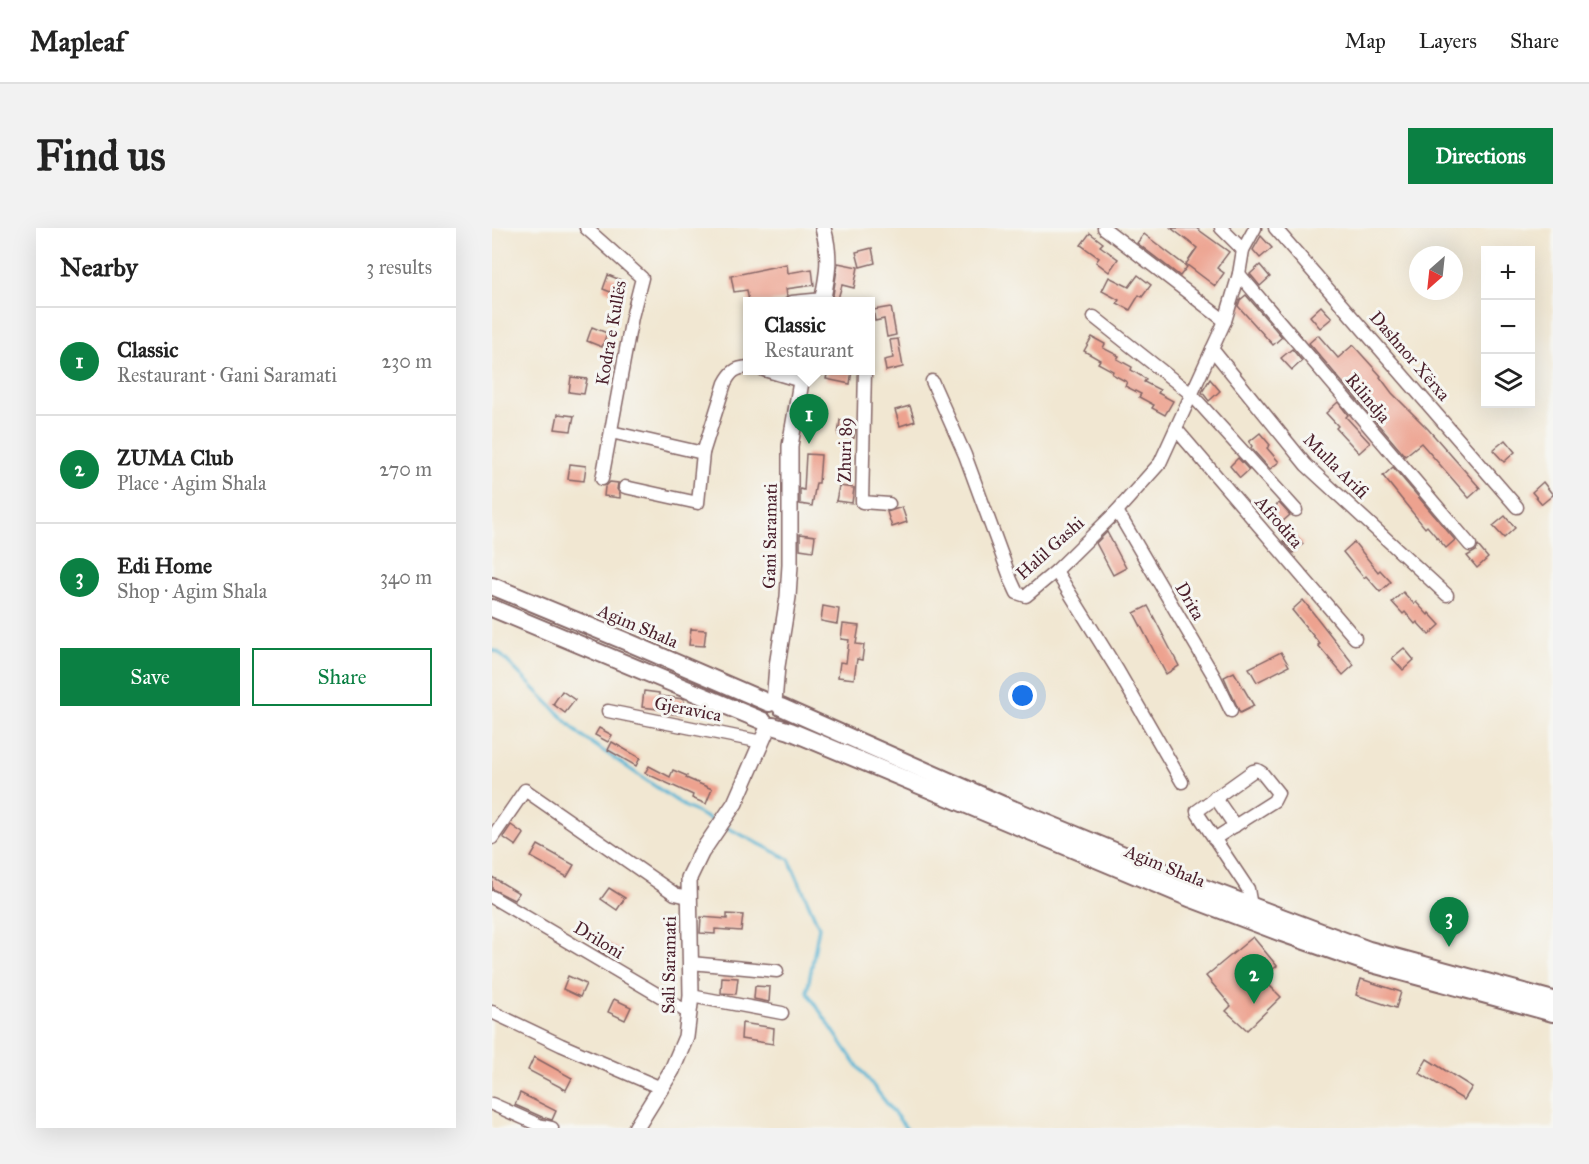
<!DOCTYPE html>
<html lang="en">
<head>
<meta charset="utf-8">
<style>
	:root { --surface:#fff; --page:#f2f2f2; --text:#222; --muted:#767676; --line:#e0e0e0; --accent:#0b8043 }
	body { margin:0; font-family:"IM FELL Great Primer",serif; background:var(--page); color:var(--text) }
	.controls { position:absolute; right:18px; top:18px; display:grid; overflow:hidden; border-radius:0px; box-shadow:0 6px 24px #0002 }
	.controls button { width:54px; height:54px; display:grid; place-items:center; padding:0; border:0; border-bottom:2px solid var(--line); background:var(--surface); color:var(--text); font:30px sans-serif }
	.compass { position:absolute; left:917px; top:18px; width:54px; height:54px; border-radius:50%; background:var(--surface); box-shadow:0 6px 24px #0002; rotate:207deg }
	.you { position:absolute; left:531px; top:468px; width:21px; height:21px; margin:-15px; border:4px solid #fff; border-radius:50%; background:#1a73e8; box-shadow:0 0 0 9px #1a73e833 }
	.badge { display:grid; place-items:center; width:39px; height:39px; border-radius:50%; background:var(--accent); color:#fff; font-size:20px; font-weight:700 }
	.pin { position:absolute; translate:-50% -50px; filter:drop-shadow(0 2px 3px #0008) }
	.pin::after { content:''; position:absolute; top:32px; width:21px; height:18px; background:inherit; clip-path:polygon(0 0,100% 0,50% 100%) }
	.popup { position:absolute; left:251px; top:69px; width:132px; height:78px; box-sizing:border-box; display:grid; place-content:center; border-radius:0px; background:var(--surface); filter:drop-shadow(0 2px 4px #0005); font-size:20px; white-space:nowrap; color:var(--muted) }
	.popup b { font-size:22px; color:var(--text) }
	.popup::after { content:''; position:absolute; left:50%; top:100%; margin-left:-12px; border:12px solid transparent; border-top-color:var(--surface) }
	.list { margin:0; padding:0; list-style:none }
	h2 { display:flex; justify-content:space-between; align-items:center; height:78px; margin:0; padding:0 24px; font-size:26px }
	h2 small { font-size:20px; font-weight:400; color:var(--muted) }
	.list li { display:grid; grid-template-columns:39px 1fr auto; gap:18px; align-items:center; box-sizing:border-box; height:108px; padding:0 24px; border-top:2px solid var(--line) }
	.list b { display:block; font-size:22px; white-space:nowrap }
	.list p { margin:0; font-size:20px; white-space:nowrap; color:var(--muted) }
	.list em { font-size:20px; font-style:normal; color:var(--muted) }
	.actions { display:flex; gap:12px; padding:18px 24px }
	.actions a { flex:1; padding:14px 0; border:2px solid var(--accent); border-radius:0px; text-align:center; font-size:21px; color:var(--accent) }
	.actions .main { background:var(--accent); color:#fff }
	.icon { flex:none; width:33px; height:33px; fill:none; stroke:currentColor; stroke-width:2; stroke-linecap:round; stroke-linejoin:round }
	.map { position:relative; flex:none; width:1061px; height:900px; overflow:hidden; border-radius:0px }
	header { display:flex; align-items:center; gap:36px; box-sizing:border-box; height:84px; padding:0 30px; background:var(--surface); border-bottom:2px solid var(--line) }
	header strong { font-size:28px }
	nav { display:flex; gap:33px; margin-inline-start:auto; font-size:21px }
	.intro { display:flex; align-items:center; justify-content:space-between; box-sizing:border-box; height:144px; padding:0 36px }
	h1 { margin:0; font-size:42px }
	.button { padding:15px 27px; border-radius:0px; background:var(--accent); color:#fff; font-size:21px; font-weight:700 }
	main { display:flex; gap:36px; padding:0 36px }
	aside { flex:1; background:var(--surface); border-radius:0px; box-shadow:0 6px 24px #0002 }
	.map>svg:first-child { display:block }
</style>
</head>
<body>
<header>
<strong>Mapleaf</strong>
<nav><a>Map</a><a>Layers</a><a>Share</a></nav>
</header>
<div class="intro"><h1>Find us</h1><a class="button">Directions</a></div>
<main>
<aside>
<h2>Nearby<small>3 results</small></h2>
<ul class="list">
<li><span class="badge">1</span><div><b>Classic</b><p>Restaurant · Gani Saramati</p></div><em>230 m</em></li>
<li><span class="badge">2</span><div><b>ZUMA Club</b><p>Place · Agim Shala</p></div><em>270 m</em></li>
<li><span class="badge">3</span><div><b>Edi Home</b><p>Shop · Agim Shala</p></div><em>340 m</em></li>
</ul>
<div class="actions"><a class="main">Save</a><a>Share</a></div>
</aside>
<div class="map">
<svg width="1061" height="900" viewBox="0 0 1061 900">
	<rect width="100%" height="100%" fill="#f6f6f2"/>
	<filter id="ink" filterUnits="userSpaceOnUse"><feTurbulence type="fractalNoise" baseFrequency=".0167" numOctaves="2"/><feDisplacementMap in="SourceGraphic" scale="12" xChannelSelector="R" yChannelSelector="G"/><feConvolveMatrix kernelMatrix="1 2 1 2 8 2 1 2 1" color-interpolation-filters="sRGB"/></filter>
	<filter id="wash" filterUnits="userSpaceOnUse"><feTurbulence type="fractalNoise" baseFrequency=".008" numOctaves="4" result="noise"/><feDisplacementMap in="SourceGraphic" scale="24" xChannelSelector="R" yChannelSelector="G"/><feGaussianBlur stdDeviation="1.35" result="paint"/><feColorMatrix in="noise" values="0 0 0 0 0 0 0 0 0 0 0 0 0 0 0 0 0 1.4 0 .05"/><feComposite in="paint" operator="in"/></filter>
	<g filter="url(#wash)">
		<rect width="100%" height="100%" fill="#f1e7d2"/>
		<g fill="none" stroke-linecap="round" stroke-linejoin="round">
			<g stroke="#55b4d4" stroke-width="3">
				<path d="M0 422 6 424 88 507 192 578 223 594"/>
				<path d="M232 598 297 631 327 699 315 764 361 832 414 900"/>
			</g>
		</g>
		<g id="blocks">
			<g fill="#eda28f">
				<path d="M679 0H704L737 24 725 40 732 45 723 58 694 36 705 20Z"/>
				<path d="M598 5 611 15 608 18 626 31 617 44 604 34 607 30 589 17Z"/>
				<path d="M652 6 695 39 688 48 645 15Z"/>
				<path d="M769 8 780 20 768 30 761 22Z"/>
				<path d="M380 20 383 35 368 39 364 24Z"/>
				<path d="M346 35 366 39 362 60 350 57 345 74H340Z"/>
				<path d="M295 36 296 45 320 41 322 57 294 61 295 68 292 72 279 74H257L255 62 242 64 239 48Z"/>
				<path d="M768 37 778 49 768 58 758 46Z"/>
				<path d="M116 47 131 53 126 67 111 61Z"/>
				<path d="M646 47 659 57 650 69 647 67 638 82 625 75 627 72 610 63 617 49 637 59Z"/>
				<path d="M754 67 790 109 781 117 746 78 748 72Z"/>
				<path d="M829 78 840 90 828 100 818 88Z"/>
				<path d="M399 79 404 107 395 109 392 91 383 93 381 82Z"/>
				<path d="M100 99 115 105 110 119 95 113Z"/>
				<path d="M826 107 846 130 861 117 889 148 888 149 900 165 936 201 988 260 977 270 929 215 913 228 817 115Z"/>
				<path d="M600 109 613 116 611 120 627 128 625 131 640 139 639 142 654 151 652 154 668 162 666 165 681 173 673 187 660 180 662 177 647 169 649 166 633 158 635 154 620 146 621 143 606 135 608 132 592 123Z"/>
				<path d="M406 111 411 139 394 143 392 132 401 130 398 112Z"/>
				<path d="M800 121 810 133 800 142 789 130Z"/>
				<path d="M336 142H360L358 156 334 151Z"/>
				<path d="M79 149 95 151 92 166 77 164Z"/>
				<path d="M718 151 728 163 717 173 710 164Z"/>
				<path d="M846 174 856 187 854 189 878 215 867 225 844 200 846 198 834 185Z"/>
				<path d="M418 178 423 193 408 198 403 182Z"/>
				<path d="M66 186 82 188 79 203 63 201Z"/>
				<path d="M348 192 364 195 362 210 346 207Z"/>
				<path d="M768 205 778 217 775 220 787 234 778 241 759 220 760 218 757 214Z"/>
				<path d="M1013 212 1023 224 1012 234 1001 222Z"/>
				<path d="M314 226 329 227 327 255H324L320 278 308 276V261L312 262Z"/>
				<path d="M746 230 757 242 748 250 738 238Z"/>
				<path d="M78 236 94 238 92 253 76 251Z"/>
				<path d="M901 239 963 312 954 320 935 298 933 300 891 248Z"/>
				<path d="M118 254 126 255 125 261 128 266V270L112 268 113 259Z"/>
				<path d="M1051 254 1061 267 1050 276 1040 264Z"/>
				<path d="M347 258 362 260 360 275 344 273Z"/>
				<path d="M787 275 798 287 790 294 779 282Z"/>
				<path d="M410 279 415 294 400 299 395 284Z"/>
				<path d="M1013 288 1023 300 1012 310 1001 298Z"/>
				<path d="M615 304 634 340 621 347 604 315Z"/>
				<path d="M801 304 811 316 801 325 791 313Z"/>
				<path d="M308 306 323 308 321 323 308 321Z"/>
				<path d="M862 314 886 344 888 342 899 354 888 364 874 348 872 350 851 324Z"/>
				<path d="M986 318 996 330 985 340 975 328 984 323Z"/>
				<path d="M911 364 922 376 924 374 936 387 937 385 948 397 937 407 925 394 923 396 913 384 911 386 900 374Z"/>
				<path d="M811 372 862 437 851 447 826 417 828 416 800 382Z"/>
				<path d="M331 378 347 381 345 396 329 393Z"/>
				<path d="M656 378 687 438 674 446 642 385Z"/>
				<path d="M351 396 367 398 364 416 372 417 370 432 365 431 362 451 346 449 348 434 354 435 357 412 349 411Z"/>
				<path d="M199 401 214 402 212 418 197 417Z"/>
				<path d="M912 420 922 432 911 442 900 430Z"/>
				<path d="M789 424 797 438 765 454 757 440Z"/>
				<path d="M742 444 762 478 748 485 732 449Z"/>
				<path d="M70 463 83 472 73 485 61 476Z"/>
				<path d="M152 463 167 465V468L192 471 190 487 175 485V482L150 479Z"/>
				<path d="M107 500 120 507 116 514 103 507Z"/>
				<path d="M120 514 148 530 144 538 116 522Z"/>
				<path d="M157 538 178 549 181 542 195 548 194 550 220 561 214 576 200 570 201 567 153 545Z"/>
				<path d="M19 597 32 606 24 618 11 609Z"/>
				<path d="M46 617 82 637 75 649 39 629Z"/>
				<path d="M0 649 27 665 22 672 0 661Z"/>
				<path d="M117 660 133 670 125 682 109 671Z"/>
				<path d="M235 686 251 687 249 703 223 701V706L208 705 209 689 235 691Z"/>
				<path d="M761 709 785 738 770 750 789 769 755 802 734 783 739 778 714 748Z"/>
				<path d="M114 713 130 723 124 732 107 723Z"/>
				<path d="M76 748 94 756 88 769 71 761Z"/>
				<path d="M230 749 246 750 244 766 229 765Z"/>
				<path d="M869 751 909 764 904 780 864 767Z"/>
				<path d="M263 758 278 759 277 774 262 771Z"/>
				<path d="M122 771 139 779 133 792 116 784Z"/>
				<path d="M250 795 282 800 281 816 249 811Z"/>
				<path d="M42 829 80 850 74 862 36 842Z"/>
				<path d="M935 831 980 859 972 872 927 845Z"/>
				<path d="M28 865 64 883 60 892 50 889 23 877Z"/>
			</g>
		</g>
	</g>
	<g filter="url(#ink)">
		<use href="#blocks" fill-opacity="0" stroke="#846565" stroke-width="1.5"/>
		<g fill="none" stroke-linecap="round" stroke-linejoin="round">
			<g stroke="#846565" stroke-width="15">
				<g id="minor">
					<path d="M94 0 150 50 140 89 110 251"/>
					<path d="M612 0 733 93"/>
					<path d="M729 0 751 22"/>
					<path d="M783 0 1025 279"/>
					<path d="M747 46 978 317"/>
					<path d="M300 74 331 71"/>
					<path d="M602 89 699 166 804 282"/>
					<path d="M720 121 814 237 955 367"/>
					<path d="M272 142 309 153"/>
					<path d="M373 142 370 274 397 276"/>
					<path d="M440 153 473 227 519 352 525 365 534 368 564 343 625 283 668 235 733 93 747 46 751 22 763 0"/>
					<path d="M684 201 863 410"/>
					<path d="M119 204 211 225"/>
					<path d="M133 259 206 275 211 225 233 155C239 144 243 140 256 139"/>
					<path d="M625 283 723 450 739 483"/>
					<path d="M564 343 626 443 690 554"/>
					<path d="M116 483 270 514"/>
					<path d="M723 569 743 598"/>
					<path d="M0 610 33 562 183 666 196 669"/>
					<path d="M722 611 782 573 786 565 770 545 765 542 761 543 705 583 706 586 756 661 759 678"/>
					<path d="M0 669 197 785"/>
					<path d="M199 735 285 743"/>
					<path d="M199 768 290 785"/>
					<path d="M0 784 69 817 169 860"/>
					<path d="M0 876 47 897 60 900"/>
				</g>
			</g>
			<g stroke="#846565" stroke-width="18">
				<g id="tertiary">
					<path d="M330 74C336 46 339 28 331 0"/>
					<path d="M282 475 285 438 296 369 298 337V218L311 142"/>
					<path d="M144 900 180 842 194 809 199 768 197 650 209 625 243 575 277 497"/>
				</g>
			</g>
			<g stroke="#846565" stroke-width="20">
				<g id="secondary">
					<path d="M0 358 138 415 277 475"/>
					<path d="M0 380 271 493"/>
					<path d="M289 479 511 577 707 658 877 722 1061 772"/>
					<path d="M281 498 298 503 700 671 787 704 873 734 1061 785"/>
				</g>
			</g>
			<use href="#minor" stroke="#fff" stroke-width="12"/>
			<use href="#tertiary" stroke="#fff" stroke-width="15"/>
			<use href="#secondary" stroke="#fff" stroke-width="16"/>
		</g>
	</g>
	<g text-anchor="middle" stroke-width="6" stroke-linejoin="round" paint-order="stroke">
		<g font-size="18" fill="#4a1f2b" stroke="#f6f6f2">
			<text transform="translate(119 105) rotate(-80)" y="6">Kodra e Kullës</text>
			<text transform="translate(918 128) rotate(49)" y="6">Dashnor Xërxa</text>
			<text transform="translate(876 170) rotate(50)" y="6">Rilindja</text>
			<text transform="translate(353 222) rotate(-89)" y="6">Zhuri 89</text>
			<text transform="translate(844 238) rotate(45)" y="6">Mulla Arifi</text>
			<text transform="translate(787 294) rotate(49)" y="6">Afrodita</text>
			<text transform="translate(278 308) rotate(-89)" y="6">Gani Saramati</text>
			<text transform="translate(558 320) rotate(-42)" y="6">Halil Gashi</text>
			<text transform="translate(698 373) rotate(60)" y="6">Drita</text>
			<text transform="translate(146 398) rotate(23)" y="6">Agim Shala</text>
			<text transform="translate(196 481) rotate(11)" y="6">Gjeravica</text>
			<text transform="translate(673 638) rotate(22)" y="6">Agim Shala</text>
			<text transform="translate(107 712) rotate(31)" y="6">Driloni</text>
			<text transform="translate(177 737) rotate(-89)" y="6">Sali Saramati</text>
		</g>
	</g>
</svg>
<div class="controls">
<button>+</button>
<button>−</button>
<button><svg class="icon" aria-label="layers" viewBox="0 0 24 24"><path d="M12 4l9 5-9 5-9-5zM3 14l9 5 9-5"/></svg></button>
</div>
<svg class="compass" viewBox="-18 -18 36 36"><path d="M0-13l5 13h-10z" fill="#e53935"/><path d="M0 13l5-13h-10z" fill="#767676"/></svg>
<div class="you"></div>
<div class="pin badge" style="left:317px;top:216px">1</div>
<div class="popup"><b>Classic</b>Restaurant</div>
<div class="pin badge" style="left:762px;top:776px">2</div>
<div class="pin badge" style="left:957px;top:719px">3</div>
</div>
</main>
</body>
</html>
